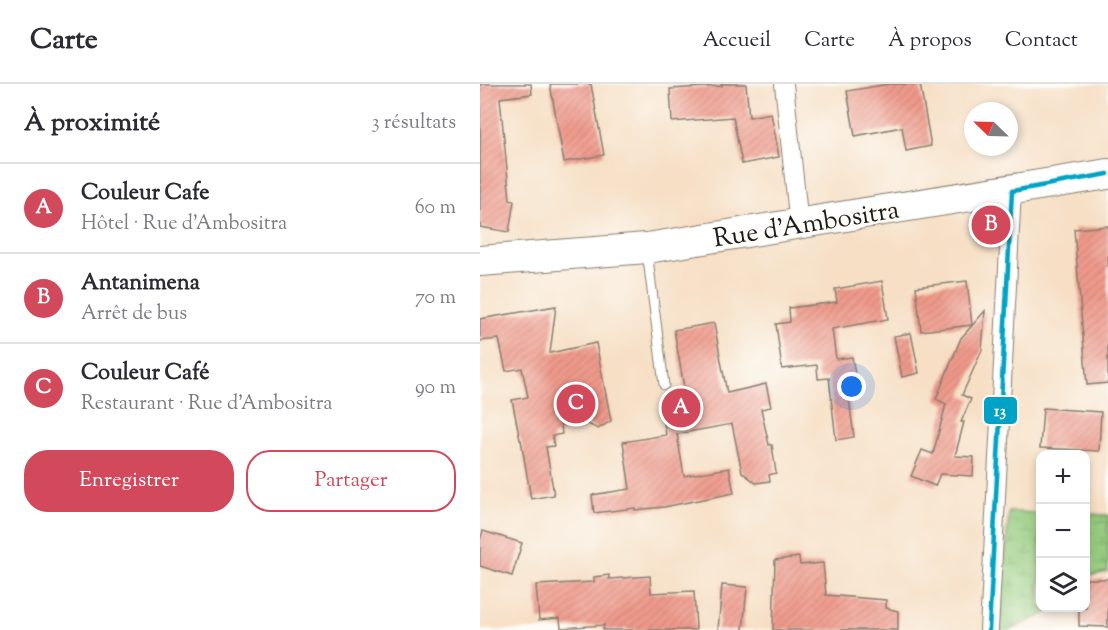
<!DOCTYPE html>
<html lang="fr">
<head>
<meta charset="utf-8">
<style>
	:root { --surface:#fff; --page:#f2f2f3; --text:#2b2b33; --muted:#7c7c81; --line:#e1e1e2; --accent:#d1495b }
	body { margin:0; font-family:"Sorts Mill Goudy",serif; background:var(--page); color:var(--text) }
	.controls { position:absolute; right:18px; bottom:18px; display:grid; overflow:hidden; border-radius:12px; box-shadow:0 3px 9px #0003 }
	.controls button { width:54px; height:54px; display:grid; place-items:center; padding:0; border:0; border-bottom:2px solid var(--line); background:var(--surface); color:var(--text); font:30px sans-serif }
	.compass { position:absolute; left:484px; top:18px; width:54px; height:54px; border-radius:50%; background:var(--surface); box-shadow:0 3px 9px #0003; rotate:293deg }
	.you { position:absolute; left:372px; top:303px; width:21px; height:21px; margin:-15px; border:4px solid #fff; border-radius:50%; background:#1a73e8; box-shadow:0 0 0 9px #1a73e833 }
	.badge { display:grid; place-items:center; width:39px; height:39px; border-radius:50%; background:var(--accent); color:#fff; font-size:20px; font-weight:700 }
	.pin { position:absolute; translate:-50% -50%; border:3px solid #fff; box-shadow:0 2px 6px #0006 }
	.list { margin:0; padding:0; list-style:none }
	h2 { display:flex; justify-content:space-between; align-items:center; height:78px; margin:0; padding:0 24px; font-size:26px }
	h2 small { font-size:20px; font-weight:400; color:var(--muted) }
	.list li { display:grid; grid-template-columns:39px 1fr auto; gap:18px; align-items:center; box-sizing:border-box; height:90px; padding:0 24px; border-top:2px solid var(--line) }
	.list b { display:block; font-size:22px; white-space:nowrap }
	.list p { margin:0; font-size:20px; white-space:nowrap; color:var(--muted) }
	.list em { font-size:20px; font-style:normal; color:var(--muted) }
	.actions { display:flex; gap:12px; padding:18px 24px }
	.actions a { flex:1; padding:14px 0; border:2px solid var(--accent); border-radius:24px; text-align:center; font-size:21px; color:var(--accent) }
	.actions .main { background:var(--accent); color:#fff }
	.icon { flex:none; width:33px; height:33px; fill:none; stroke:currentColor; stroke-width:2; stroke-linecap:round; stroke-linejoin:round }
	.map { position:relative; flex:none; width:628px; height:546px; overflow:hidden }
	header { display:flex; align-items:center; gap:36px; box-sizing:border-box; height:84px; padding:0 30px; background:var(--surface); border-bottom:2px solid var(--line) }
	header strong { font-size:28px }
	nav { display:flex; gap:33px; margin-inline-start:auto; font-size:21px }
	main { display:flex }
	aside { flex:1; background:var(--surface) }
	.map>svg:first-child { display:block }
</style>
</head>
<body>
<header>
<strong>Carte</strong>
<nav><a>Accueil</a><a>Carte</a><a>À propos</a><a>Contact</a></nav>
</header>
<main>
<aside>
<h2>À proximité<small>3 résultats</small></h2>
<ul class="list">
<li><span class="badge">A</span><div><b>Couleur Cafe</b><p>Hôtel · Rue d'Ambositra</p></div><em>60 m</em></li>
<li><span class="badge">B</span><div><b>Antanimena</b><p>Arrêt de bus</p></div><em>70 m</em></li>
<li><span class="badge">C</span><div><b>Couleur Café</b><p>Restaurant · Rue d'Ambositra</p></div><em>90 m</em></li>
</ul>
<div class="actions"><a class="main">Enregistrer</a><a>Partager</a></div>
</aside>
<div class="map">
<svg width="628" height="546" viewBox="0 0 628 546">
	<defs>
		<pattern id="wetland-marsh" width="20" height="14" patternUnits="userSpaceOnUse" patternTransform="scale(1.5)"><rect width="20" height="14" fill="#94cb7d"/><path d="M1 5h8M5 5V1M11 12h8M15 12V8" fill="none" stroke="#7fae6b"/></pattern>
		<pattern id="building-hatch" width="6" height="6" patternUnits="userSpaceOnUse" patternTransform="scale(1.5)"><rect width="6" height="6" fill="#ef9a8b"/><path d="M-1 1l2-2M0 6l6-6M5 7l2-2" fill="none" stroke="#cc8477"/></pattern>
	</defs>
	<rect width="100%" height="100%" fill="#fdfcf7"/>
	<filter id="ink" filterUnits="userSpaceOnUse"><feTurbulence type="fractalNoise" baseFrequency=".0167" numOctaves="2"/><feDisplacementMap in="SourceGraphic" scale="12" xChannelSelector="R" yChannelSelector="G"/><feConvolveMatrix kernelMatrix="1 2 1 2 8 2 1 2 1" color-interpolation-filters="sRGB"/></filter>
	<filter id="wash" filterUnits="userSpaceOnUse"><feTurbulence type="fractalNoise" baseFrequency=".008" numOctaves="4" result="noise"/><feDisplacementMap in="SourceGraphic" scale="24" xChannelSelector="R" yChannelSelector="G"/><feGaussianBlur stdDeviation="1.35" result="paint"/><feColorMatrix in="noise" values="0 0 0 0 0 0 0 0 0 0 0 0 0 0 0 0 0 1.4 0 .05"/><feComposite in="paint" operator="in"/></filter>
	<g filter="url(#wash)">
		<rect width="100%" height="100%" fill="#f6dfc5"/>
		<g fill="url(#wetland-marsh)" stroke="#58744c" stroke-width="1.5">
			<path d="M529 428 560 429V524H570V527L530 546H519Z"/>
			<path d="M606 430 628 431V488L606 492Z"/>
		</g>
		<g id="blocks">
			<g fill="url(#building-hatch)">
				<path d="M0 0H51L52 10 20 14 30 116 34 117 29 148 0 143Z"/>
				<path d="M70 0H111L124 71 84 78Z"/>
				<path d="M241 0H266L269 33 291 29 299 73 262 80 253 33 192 38 190 5 242 2Z"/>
				<path d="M409 0H440L451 62 426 67 422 43 375 52 367 7Z"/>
				<path d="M628 142V299L607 301 594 145Z"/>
				<path d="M402 197 408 235 352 245 356 275 372 273 375 291 366 292 374 353 356 356 349 294 338 295 337 281 302 285 296 240 310 238 309 224 357 218 355 205Z"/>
				<path d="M487 197 492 241 441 247 436 203Z"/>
				<path d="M76 222 70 269 116 259 131 337 118 345 79 326 82 350 72 352 74 362 66 363 74 411 51 415 41 356H40L32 316 48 313 42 284 26 287 19 255 0 257V235Z"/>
				<path d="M505 227 502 266 482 311 491 315 481 338H484L475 372 494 373 493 392 460 390 455 402 431 392 442 366 453 370 466 320 456 315 481 254Z"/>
				<path d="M234 239 247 309 286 300 291 323 281 325 289 361H292L296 389 289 391 290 397 276 399 262 388 252 340 197 350 204 392 249 384 254 409 184 423 155 426V424L114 429 112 411 150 405 143 358 186 351 182 326 207 321 194 246Z"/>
				<path d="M431 249 439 289 422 293 414 252Z"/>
				<path d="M563 324 621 328 619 367 560 364Z"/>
				<path d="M3 447 42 459 32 492 0 482V456Z"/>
				<path d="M319 473 320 481 343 479 346 511 406 516V524L418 527V546H293L295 476Z"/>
				<path d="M129 491V495L170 492 171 509 214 507 216 546H123L124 541 81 544 80 534 59 536 56 501 114 498V493Z"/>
				<path d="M606 495H628V543L599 542V524H606Z"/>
				<path d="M242 501 267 503 263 546H238Z"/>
			</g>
		</g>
	</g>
	<g filter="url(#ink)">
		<use href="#blocks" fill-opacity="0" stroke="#897e70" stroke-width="1.5"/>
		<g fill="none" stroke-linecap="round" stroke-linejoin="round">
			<g stroke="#897e70" stroke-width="11">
				<path id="service" d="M167 167 184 301"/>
			</g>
			<g stroke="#897e70" stroke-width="20">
				<g id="minor">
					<path d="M304 0 319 141"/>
					<path d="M509 546 532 107"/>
				</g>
			</g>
			<g stroke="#897e70" stroke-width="32">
				<path id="primary" d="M0 177 167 164 628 90"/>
			</g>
			<use href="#service" stroke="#fff" stroke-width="9"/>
			<use href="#minor" stroke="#fff" stroke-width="18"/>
			<use href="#primary" stroke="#fff" stroke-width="30"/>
			<g stroke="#fdfcf7" stroke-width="9">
				<g id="bus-1">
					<path d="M532 107 628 90"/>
					<path d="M509 546 532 107"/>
				</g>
			</g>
			<use href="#bus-1" stroke="#01a2c5" stroke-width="4.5"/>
		</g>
	</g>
	<g text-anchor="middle" stroke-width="4.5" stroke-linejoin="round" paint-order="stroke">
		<g font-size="26" fill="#1c1c1c" stroke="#fdfcf7">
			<text transform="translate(326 139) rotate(-9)" y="9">Rue d'Ambositra</text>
		</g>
	</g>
	<rect stroke="#fdfcf7" stroke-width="2" x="503" y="312" width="35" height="29" rx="6" fill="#01a2c5"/>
	<g font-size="16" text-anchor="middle" font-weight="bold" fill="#fff">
		<text x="520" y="332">13</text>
	</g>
</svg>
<div class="controls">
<button>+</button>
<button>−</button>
<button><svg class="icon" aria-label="layers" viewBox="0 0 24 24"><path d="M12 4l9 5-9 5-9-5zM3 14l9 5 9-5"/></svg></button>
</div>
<svg class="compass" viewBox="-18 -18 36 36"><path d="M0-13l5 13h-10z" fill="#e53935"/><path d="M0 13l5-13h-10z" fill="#7c7c81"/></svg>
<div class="you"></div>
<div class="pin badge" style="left:201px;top:324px">A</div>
<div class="pin badge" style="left:511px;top:141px">B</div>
<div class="pin badge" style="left:96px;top:320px">C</div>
</div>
</main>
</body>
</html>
